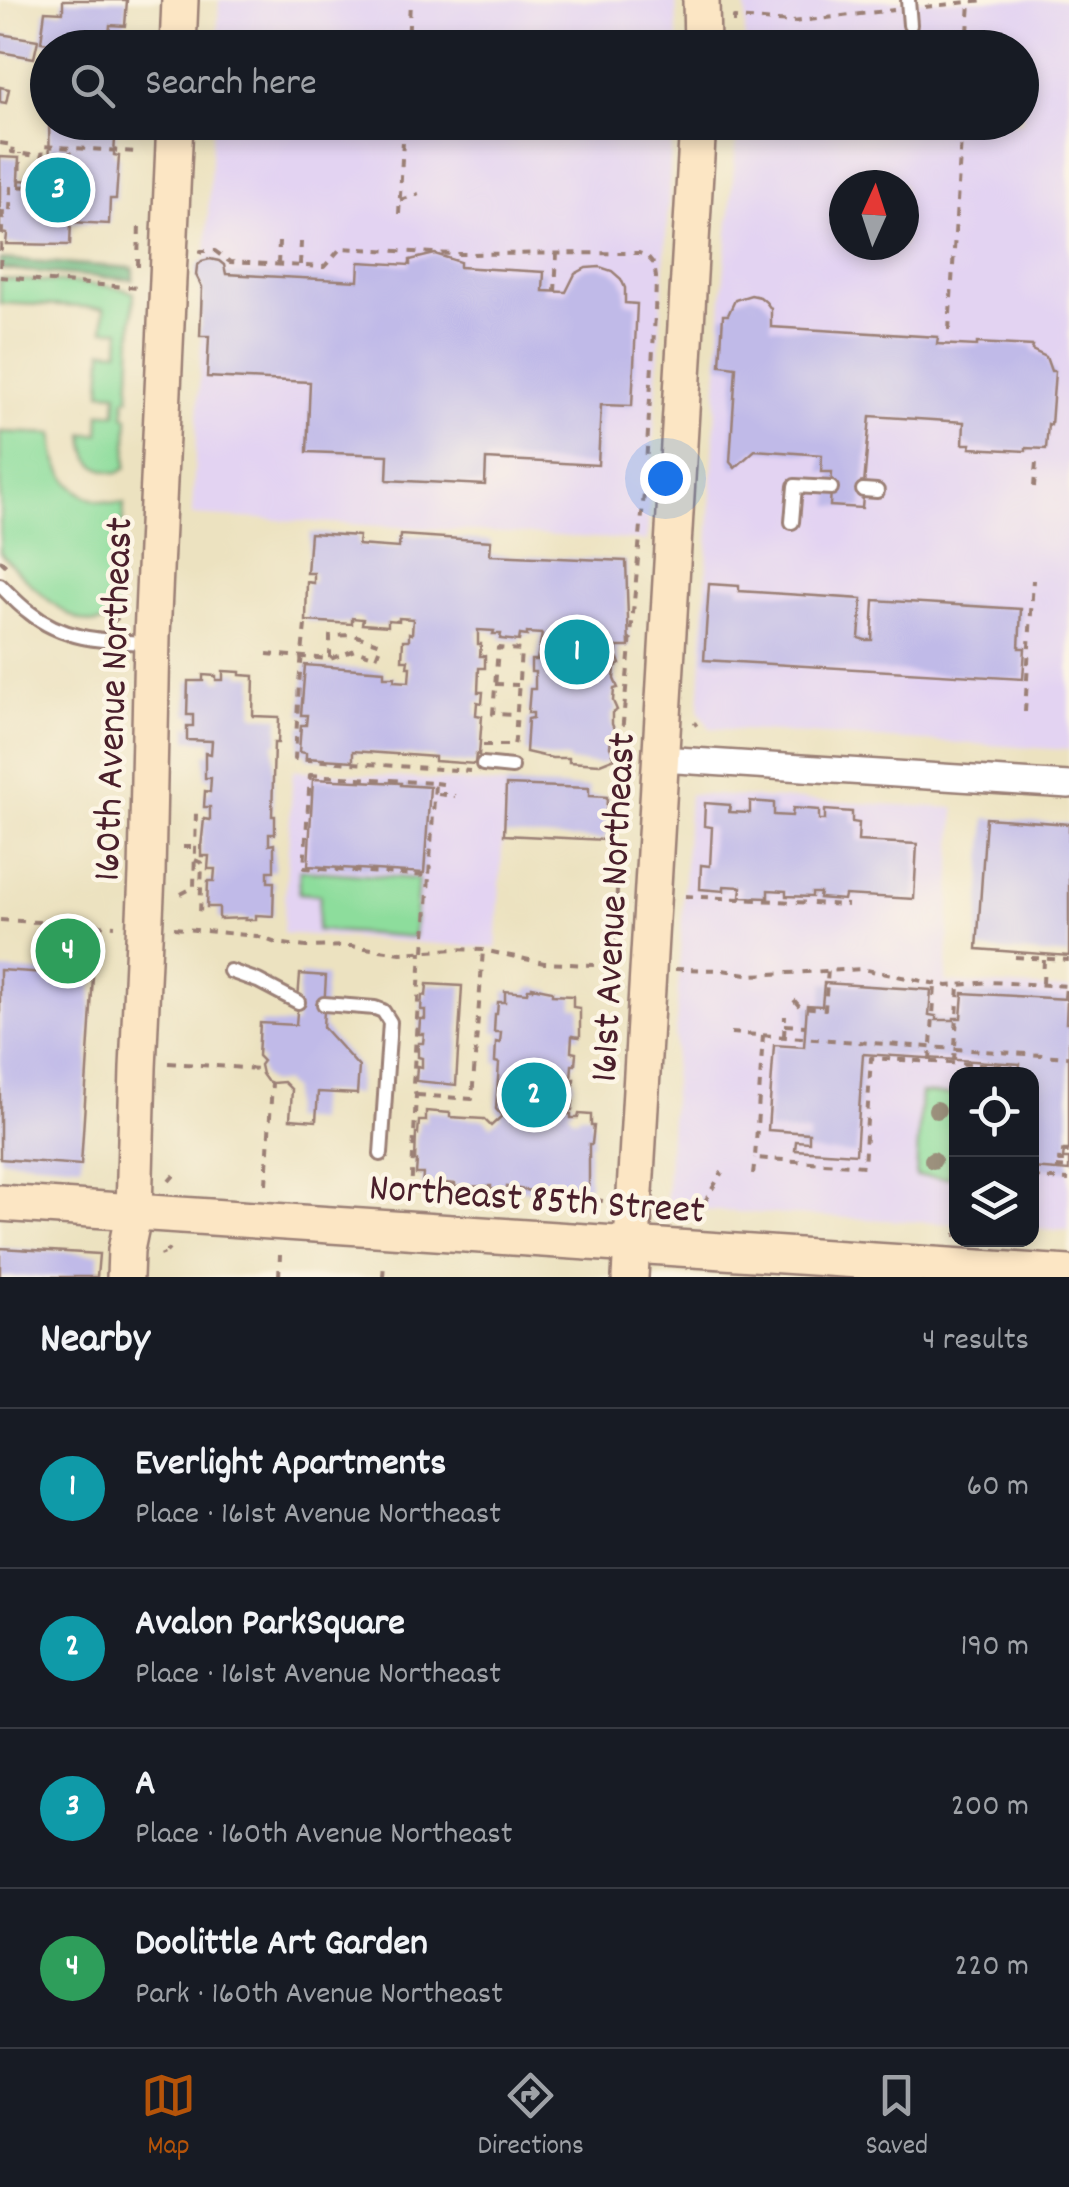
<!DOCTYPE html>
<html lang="en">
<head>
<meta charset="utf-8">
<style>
	:root { --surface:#171b24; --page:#242831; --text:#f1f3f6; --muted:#9ea1a6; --line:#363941; --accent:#b45309 }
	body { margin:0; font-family:Dekko,sans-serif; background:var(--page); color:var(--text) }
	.controls { position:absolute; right:30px; bottom:30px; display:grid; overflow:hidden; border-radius:20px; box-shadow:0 5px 15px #0003 }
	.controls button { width:90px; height:90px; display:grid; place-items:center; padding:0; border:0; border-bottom:2px solid var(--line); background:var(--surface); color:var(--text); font:50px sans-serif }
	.compass { position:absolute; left:829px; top:170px; width:90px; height:90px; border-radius:50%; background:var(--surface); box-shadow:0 5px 15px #0003; rotate:3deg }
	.you { position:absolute; left:665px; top:478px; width:35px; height:35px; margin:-25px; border:8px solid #fff; border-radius:50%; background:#1a73e8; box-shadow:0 0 0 15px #1a73e833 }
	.badge { display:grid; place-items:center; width:65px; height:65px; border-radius:50%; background:var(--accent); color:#fff; font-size:32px; font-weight:700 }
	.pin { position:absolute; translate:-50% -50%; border:5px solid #fff; box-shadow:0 2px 10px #0006 }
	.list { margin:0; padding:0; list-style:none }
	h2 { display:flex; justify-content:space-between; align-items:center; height:130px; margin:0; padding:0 40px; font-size:42px }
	h2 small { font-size:32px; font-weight:400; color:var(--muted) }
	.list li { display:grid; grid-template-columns:65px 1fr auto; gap:30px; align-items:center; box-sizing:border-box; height:160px; padding:0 40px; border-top:2px solid var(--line) }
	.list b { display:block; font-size:38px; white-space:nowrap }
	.list p { margin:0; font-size:32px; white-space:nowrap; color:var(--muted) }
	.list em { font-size:32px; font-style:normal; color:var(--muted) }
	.icon { flex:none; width:55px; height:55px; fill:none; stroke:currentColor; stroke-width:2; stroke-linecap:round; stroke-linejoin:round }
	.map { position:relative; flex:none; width:1069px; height:1277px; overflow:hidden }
	.search { position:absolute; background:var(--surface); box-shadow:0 5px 15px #0003; left:30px; right:30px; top:30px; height:110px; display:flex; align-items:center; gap:25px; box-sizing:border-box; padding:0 35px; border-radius:55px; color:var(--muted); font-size:38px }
	.sheet { height:770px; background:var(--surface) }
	nav { display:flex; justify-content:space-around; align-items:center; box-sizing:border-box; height:140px; border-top:2px solid var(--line); background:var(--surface); font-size:28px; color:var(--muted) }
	nav a { display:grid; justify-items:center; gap:5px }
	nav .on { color:var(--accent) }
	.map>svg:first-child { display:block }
</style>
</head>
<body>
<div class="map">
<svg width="1069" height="1277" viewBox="0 0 1069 1277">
	<rect width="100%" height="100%" fill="#fcf5e5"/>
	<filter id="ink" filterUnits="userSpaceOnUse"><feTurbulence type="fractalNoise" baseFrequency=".01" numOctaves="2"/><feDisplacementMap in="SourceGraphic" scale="20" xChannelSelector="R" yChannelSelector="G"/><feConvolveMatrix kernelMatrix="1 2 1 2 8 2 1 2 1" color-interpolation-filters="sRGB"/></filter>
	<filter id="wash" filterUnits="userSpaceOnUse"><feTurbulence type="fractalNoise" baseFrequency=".0048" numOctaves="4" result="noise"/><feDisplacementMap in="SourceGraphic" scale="40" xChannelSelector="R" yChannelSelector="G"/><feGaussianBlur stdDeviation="2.25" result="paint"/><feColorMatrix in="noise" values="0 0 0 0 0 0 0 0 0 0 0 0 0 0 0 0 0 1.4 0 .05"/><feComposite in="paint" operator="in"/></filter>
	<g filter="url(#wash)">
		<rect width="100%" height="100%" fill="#ece2c0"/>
		<g fill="#e3d3f2" fill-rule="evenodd">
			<path d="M219 0H676L677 47H217Z"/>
			<path d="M744 0H1069V750L710 728 699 712 722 299 738 123 1022 122V48L744 47 746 14ZM844 185H904V245H844Z"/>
			<path d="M213 123H673L647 541 192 515Z"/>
			<path d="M293 770 506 785 496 948 283 933Z"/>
			<path d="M689 794 955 808 946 982 1069 989V1231L1032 1228V1074H956V1224L666 1208Z"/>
		</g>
		<g fill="#8ddd9c" stroke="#6c7e64" stroke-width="2.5">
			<path d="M0 279C28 281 115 282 134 293L129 398 125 399 124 416 128 417 126 468 118 473C91 469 86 460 84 434H99L100 413H116L117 393 101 392 103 350 119 351 120 330H104V308L0 303Z"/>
			<path d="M0 432 54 434C52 461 66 489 92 499 102 503 113 503 124 504L118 609C91 656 21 574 0 553Z"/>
			<path d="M300 870 418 879 414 937 317 930 320 895 299 893Z"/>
			<path d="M921 1093 955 1095 949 1178 916 1176Z"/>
		</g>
		<path fill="#72bc84" stroke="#5e6e58" stroke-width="2.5" d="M0 259 133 268V280L0 269Z"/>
		<g id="blocks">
			<g fill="#c0bae8">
				<path d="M63 0H127L125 26 110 25 108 45H103V48H48V43L41 42 45 11 63 12Z"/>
				<path d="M0 34 38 40 34 58 0 52Z"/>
				<path d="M0 87 9 89 6 103 0 102Z"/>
				<path d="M49 122H116L114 155 119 156 116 199H110L109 224 71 222 70 245 6 244 7 234 0 233V157L19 158 18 180 51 182 52 171H64V166H50Z"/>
				<path d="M435 254 460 262V267L544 272 543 291 566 292 575 274 586 268 600 267 612 271 621 279 625 288V303L637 304 632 406 601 405 598 465 486 459 485 485 387 480 388 455 307 452 310 382 207 377 209 336H200L202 287 196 275 197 266 202 261 210 259 219 261 224 265 226 274 358 281 359 262 410 265V260Z"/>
				<path d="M751 295 760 297 766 302 771 309V327L938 337 937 344 977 346V343L1033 346 1032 350 1046 357 1051 371H1055L1051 425 1048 424 1046 449 1026 448V451L970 448 971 444H963L964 422 870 416 862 508 830 506 832 472H821L822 455 755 450 735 468 730 462 736 367 720 365 723 315H728L735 300Z"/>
				<path d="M310 533 359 536 358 545 399 548 400 535 491 541 490 555 626 561 629 647H617V656L620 664 615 667 614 679 618 688 614 689 613 701 617 710 612 713V724L616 734 611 736 610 747 615 758 600 764 569 762V758H552L526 752 528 719 533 718V713H528L530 689H535V672H531V660H537L542 634 527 633V636L520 635 519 641 500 639 501 634H493L494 631 478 630V644H481L480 656H485V668H479L478 692H483L482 703 477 702 476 715 482 716 479 755 476 754 475 764 435 761V757L353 751V761L306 758V753L299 752 301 725H306L307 715H301L305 665 384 671V677H395L394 681 409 682 410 667H407L408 660H402L403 640H409V633L412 634 413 619 399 618V621L388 620V626L362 624 363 619 352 618V624L306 621 307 582 314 583V573H307Z"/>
				<path d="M709 584 739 586V591L862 599 859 638 865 640H872L874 600 1021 609 1019 648H1025L1023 679 704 660Z"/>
				<path d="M223 671 240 672V675L254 676 253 716 279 717 278 743H274L272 816H275V834H269V845L274 844V871H268V882H274L273 916 256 915V920H245L246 918 219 919V907H207L208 881H214L215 869H208L209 856H201V847L204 819 210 820V807H204L205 791 210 792 211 778H205V753L211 754 212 741 187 740V726H193V715H187L188 681H203V675L216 676V680H223Z"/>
				<path d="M313 779 401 783V785L430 787 424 873 308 866Z"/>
				<path d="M506 785 589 788V796L607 797 605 840 504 835Z"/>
				<path d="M750 801 774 803V815L792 816 793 808 819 810V820H825V810L852 812V822L859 823 858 841 917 844 914 899 845 895 844 900 819 898 820 893H812V897L786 896V891L768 890V898L740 897 741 887 724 886V891L700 889 701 865 710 866 712 827 704 826 705 803 730 805 729 812 750 813Z"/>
				<path d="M986 818 1069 824V956L977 949Z"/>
				<path d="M0 970 93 976 81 1165 0 1159Z"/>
				<path d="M300 974 326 976 323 1027 359 1067 357 1094 318 1092 316 1121 290 1119 292 1090 284 1082 272 1083 267 1081 262 1074 260 1065 263 1061 258 1056 260 1023 296 1025Z"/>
				<path d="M824 983 931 990 929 1015 936 1016V1020H954V1018H961L963 993 1067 999 1066 1023H1069V1150H1064L1063 1159H1069V1171L1032 1168V1074H1019L1020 1064 863 1054 856 1154 795 1150 796 1141 809 1142V1133L768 1130 774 1045 804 1047 807 1005 822 1006Z"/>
				<path d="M427 984 462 986 456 1085 416 1081 417 1066 422 1067V1058L418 1057V1043H423L424 1034H419L420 1019H425V1010H421L422 995 426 996Z"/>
				<path d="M532 987 552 991V995L573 996V1007L580 1008V1037L572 1036 571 1052 576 1053 575 1065H572L571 1079H574L573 1088 570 1087 569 1102H573L572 1110H569V1114H571V1118H578L579 1114 591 1115V1126H594L592 1144H589V1186H586V1197L573 1196V1191H565V1195L553 1194V1190L544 1189V1193L507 1187V1190L491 1189V1186L455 1187V1184L445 1183 444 1186 422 1185 423 1174H416L417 1161H415L416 1133 418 1134 419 1121H426V1111L450 1113V1117L484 1119 491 1126 502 1116 496 1109 499 1063 495 1062 496 1042 500 1043 501 1032H494L495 1014H497L498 1002H505V991L527 993 528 989H532Z"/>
				<path d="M0 1248 99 1254 97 1277H0Z"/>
			</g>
		</g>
	</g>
	<g filter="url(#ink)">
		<use href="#blocks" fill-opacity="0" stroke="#9b8076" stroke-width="2.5"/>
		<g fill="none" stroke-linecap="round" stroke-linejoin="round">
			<g stroke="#9b8076" stroke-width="18">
				<g id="lane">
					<path d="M908 0 910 25"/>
					<path d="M863 490 877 491"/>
					<path d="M792 522 795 486 831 488"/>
					<path d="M0 585C9 594 18 604 29 612 64 641 106 641 149 643"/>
					<path d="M483 764 512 767"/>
					<path d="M230 971 258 981 298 1002"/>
					<path d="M324 1004 375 1008 383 1011 390 1022 381 1154"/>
				</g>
			</g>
			<g stroke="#9b8076" stroke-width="30">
				<path id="street" d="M661 759 1069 785"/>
			</g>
			<g stroke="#9b8076" stroke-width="40">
				<g id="secondary">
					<path d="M701 0 702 48"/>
					<path d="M178 48 180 0"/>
					<path d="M0 1203 1069 1274"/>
					<path d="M125 1277 126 1250 134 1211 138 1068 147 874 152 637 175 122"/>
					<path d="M630 1277 698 122"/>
				</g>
			</g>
			<g stroke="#9b8076" stroke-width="4" stroke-dasharray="8 8" stroke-linecap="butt">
				<path d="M925 7 984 0"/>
				<path d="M734 23V18L792 22 894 10"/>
				<path d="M408 48 410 0"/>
				<path d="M967 48 970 2"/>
				<path d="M0 143 13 145 12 152 42 157 43 146 137 152"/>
				<path d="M19 186 20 153"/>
				<path d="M400 200 419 194"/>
				<path d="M399 214 404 122"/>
				<path d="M200 254 201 251H215L230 262 324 267 341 248 452 254 639 253 647 256 654 264 656 277 655 315 645 482 623 722 619 793 613 797 612 841 619 852 613 966"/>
				<path d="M278 265 279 242"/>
				<path d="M300 265 301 242"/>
				<path d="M0 267 3 211H10L11 186 69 189 70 148"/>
				<path d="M138 267 139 222"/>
				<path d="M0 277 139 288"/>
				<path d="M555 292 557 253"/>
				<path d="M949 330 962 122"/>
				<path d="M1034 487 1036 462"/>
				<path d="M0 560 9 569"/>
				<path d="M112 623 120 616 123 601"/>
				<path d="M305 625 299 683 295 759 470 771"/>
				<path d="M267 654 330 659V636L354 635 381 644 376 657 355 650 330 659"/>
				<path d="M495 684 518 685"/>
				<path d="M1025 712 1033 580"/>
				<path d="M694 725 697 723"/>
				<path d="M483 745H514L515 740 521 650 498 648 493 714 517 715"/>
				<path d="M310 775 435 783 429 876 304 868Z"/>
				<path d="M435 783 443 784V795"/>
				<path d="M438 794 455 796"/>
				<path d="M183 847H201"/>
				<path d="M195 860 202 863 200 914"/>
				<path d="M181 894 194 887 196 813"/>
				<path d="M685 896 848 905"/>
				<path d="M0 920 115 926"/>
				<path d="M174 928 257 936 276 943 306 947 351 946 401 953 455 949 483 950 544 963 616 966"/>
				<path d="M424 951 429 876"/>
				<path d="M1015 957 1069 960"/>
				<path d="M675 969 723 970 752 975 862 969 947 986 989 982 1069 986"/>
				<path d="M1043 984 1044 959"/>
				<path d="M1065 998 1066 986"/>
				<path d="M794 1000 800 1007 825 1009 828 969"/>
				<path d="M785 1025 806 1026"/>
				<path d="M731 1033 1069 1057"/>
				<path d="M763 1035 755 1158 864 1166 871 1058 1012 1067 1011 1074"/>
				<path d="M784 1036 785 1016"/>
				<path d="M930 1060 935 985"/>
				<path d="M954 1061 959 986"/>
				<path d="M168 1063 261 1069"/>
				<path d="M417 1095 472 1099 483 950"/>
				<path d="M1069 1152 1060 1151 1059 1161H1069"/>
				<path d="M1056 1167 1069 1168"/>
				<path d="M753 1174 755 1158"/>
				<path d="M1032 1178 1069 1180"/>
				<path d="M169 1181 176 1173"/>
				<path d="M266 1184 272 1083"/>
				<path d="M411 1195 416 1095 413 1085 421 951"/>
				<path d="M595 1200 603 1201"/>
				<path d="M696 1217 722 1172"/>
				<path d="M954 1235H956"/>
				<path d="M166 1249 169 1252"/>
				<path d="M162 1253 163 1256"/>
				<path d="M279 1277 280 1255"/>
				<path d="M383 1277 384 1263"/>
			</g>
			<use href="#lane" stroke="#fff" stroke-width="12"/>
			<use href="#street" stroke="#fff" stroke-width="25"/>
			<use href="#secondary" stroke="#fce6c4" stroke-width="35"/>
		</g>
		<g fill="#9c917d">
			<circle cx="937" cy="1110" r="9"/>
			<circle cx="933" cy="1160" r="9"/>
		</g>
	</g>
	<g text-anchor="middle" stroke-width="9" stroke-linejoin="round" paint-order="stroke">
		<g font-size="40" fill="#4a1f2b" stroke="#fcf5e5">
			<text transform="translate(110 699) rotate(-88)" y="14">160th Avenue Northeast</text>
			<text transform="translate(610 907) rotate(-87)" y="14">161st Avenue Northeast</text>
			<text transform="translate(537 1196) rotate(4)" y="14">Northeast 85th Street</text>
		</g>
	</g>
</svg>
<div class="controls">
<button><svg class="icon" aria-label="locate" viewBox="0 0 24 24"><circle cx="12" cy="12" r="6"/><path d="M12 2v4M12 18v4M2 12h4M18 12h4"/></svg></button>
<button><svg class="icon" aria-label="layers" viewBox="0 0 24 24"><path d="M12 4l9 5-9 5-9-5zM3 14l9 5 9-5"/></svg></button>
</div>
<svg class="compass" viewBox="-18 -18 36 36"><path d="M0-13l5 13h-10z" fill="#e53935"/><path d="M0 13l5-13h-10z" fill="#9ea1a6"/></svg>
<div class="you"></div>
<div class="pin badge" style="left:577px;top:652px;background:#0f9aa8">1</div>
<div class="pin badge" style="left:534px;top:1095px;background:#0f9aa8">2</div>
<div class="pin badge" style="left:58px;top:190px;background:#0f9aa8">3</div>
<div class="pin badge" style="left:68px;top:951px;background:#2e9e5b">4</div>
<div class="search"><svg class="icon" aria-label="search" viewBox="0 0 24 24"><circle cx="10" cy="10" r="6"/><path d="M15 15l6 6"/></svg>Search here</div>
</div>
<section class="sheet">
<h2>Nearby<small>4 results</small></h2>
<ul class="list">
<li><span class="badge" style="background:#0f9aa8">1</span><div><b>Everlight Apartments</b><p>Place · 161st Avenue Northeast</p></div><em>60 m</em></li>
<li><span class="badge" style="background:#0f9aa8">2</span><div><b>Avalon ParkSquare</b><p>Place · 161st Avenue Northeast</p></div><em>190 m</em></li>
<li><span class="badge" style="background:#0f9aa8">3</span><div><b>A</b><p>Place · 160th Avenue Northeast</p></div><em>200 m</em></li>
<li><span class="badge" style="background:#2e9e5b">4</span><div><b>Doolittle Art Garden</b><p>Park · 160th Avenue Northeast</p></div><em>220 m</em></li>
</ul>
</section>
<nav>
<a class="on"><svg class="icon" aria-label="map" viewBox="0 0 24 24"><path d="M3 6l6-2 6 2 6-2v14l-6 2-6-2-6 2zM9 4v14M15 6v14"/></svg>Map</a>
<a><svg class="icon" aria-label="directions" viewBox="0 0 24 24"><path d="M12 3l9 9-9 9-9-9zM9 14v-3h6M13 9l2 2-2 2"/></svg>Directions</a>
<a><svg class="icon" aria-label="saved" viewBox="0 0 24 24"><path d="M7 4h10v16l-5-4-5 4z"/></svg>Saved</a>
</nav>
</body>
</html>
